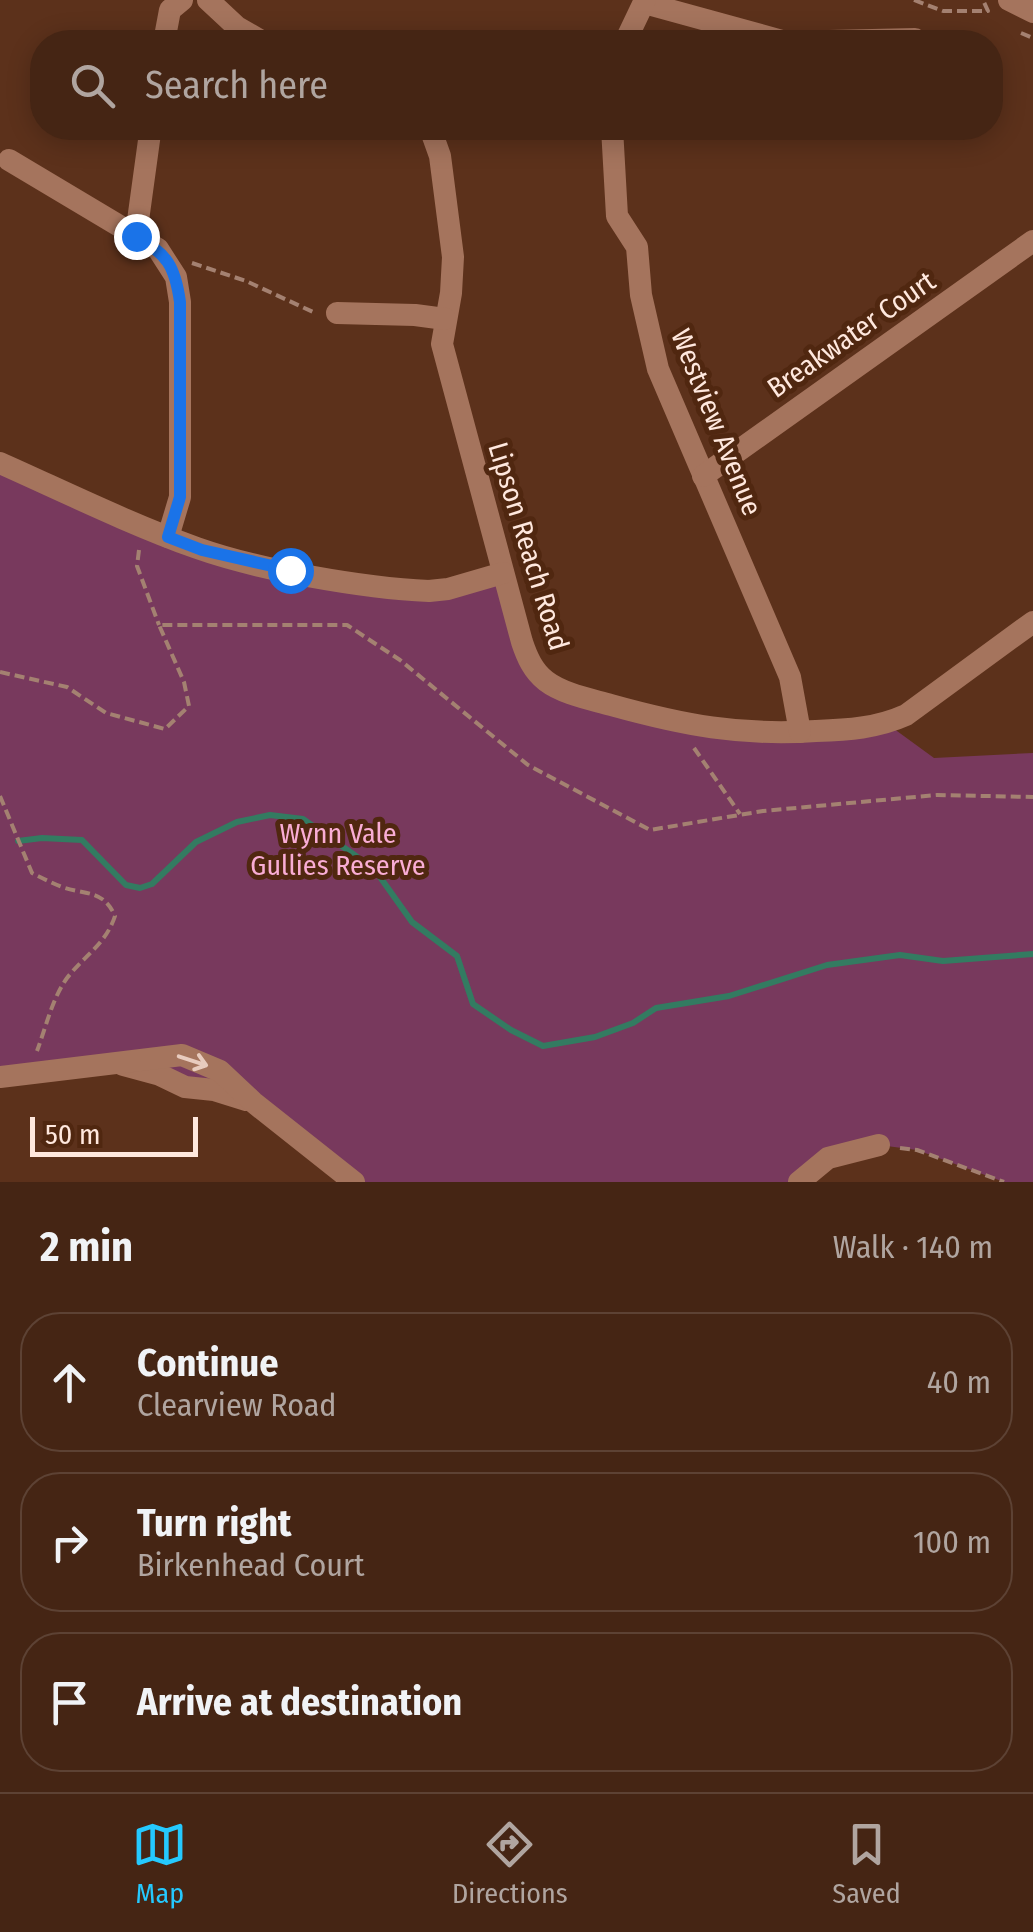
<!DOCTYPE html>
<html lang="en">
<head>
<meta charset="utf-8">
<style>
	:root { --surface:#452514; --page:#4c2d1d; --text:#f1f3f6; --muted:#b0a5a0; --line:#5d4234; --accent:#25c9fe }
	body { margin:0; font-family:"Fira Sans Condensed",sans-serif; background:var(--page); color:var(--text) }
	.scale { position:absolute; left:30px; bottom:25px; width:168px; box-sizing:border-box; padding-left:10px; border:5px solid #ffe8de; border-top:0; font-size:28px; line-height:35px; white-space:nowrap; color:#ffe8de; -webkit-text-stroke:8px #502710; paint-order:stroke }
	.stop { position:absolute; width:30px; height:30px; margin:-22px; border:8px solid #1a73e8; border-radius:50%; background:#fff }
	.stop.end { background:#1a73e8; border-color:#fff; box-shadow:0 2px 10px #0008 }
	.list { margin:0; padding:0; list-style:none }
	h2 { display:flex; justify-content:space-between; align-items:center; height:130px; margin:0; padding:0 40px; font-size:42px }
	h2 small { font-size:32px; font-weight:400; color:var(--muted) }
	.list li { display:grid; grid-template-columns:65px 1fr auto; gap:30px; align-items:center; box-sizing:border-box; height:140px; margin:0 20px 20px; padding:0 20px; border:2px solid var(--line); border-radius:40px }
	.list b { display:block; font-size:38px; white-space:nowrap }
	.list p { margin:0; font-size:32px; white-space:nowrap; color:var(--muted) }
	.list em { font-size:32px; font-style:normal; color:var(--muted) }
	.icon { flex:none; width:55px; height:55px; fill:none; stroke:currentColor; stroke-width:2; stroke-linecap:round; stroke-linejoin:round }
	.map { position:relative; flex:none; width:1033px; height:1182px; overflow:hidden }
	.search { position:absolute; background:var(--surface); box-shadow:0 5px 25px #0003; left:30px; right:30px; top:30px; height:110px; display:flex; align-items:center; gap:25px; box-sizing:border-box; padding:0 35px; border-radius:40px; color:var(--muted); font-size:38px }
	.sheet { height:610px; background:var(--surface) }
	nav { display:flex; justify-content:space-around; align-items:center; box-sizing:border-box; height:140px; border-top:2px solid var(--line); background:var(--surface); font-size:28px; color:var(--muted) }
	nav a { display:grid; justify-items:center; gap:5px }
	nav .on { color:var(--accent) }
	.map>svg:first-child { display:block }
</style>
</head>
<body>
<div class="map">
<svg width="1033" height="1182" viewBox="0 0 1033 1182">
	<rect width="100%" height="100%" fill="#5c311b"/>
	<path fill="#78395d" d="M0 463 168 537 407 590 503 573 535 671 677 723H886L934 758 1033 753V1182H1004L917 1150 879 1145 799 1182H354L253 1102 120 1064 0 1077Z"/>
	<g fill="none" stroke-linecap="round" stroke-linejoin="round">
		<path stroke="#337b61" stroke-width="6" d="M18 841 42 838 82 840 126 885 140 888 152 884 196 842 237 822 270 815 303 819 356 856 380 877 412 922 457 956 473 1004 511 1030 543 1046 595 1037 633 1023 656 1008 729 996 827 965 900 955 943 961 1033 954"/>
		<g stroke="#a48171" stroke-width="4" stroke-dasharray="10 5" stroke-linecap="butt">
			<path d="M914 0 943 11H988L983 0"/>
			<path d="M1021 33 1033 38"/>
			<path d="M192 263 246 281 313 312"/>
			<path d="M139 550 137 566 159 625"/>
			<path d="M0 672 67 687 106 713 165 729 189 706 184 682 159 625H347L400 660 528 765 650 830 763 811 937 795 1033 797"/>
			<path d="M694 748 740 814"/>
			<path d="M0 796 32 873C42 878 52 883 62 887 85 895 103 889 115 916 106 944 84 956 67 978 52 999 46 1027 37 1051"/>
			<path d="M900 1148 917 1150 1004 1182"/>
		</g>
		<g stroke="#a5745d" stroke-width="22">
			<path d="M208 0 237 27 263 42"/>
			<path d="M1009 0 1033 12"/>
			<path d="M644 3 786 42 915 39"/>
			<path d="M164 42 170 10 182 0"/>
			<path d="M625 42 645 0"/>
			<path d="M430 128 440 156 453 257 451 293 442 344 522 642C527 657 533 671 546 681 563 694 590 699 611 705 683 725 740 736 816 731 848 730 877 728 906 715L1033 622"/>
			<path d="M612 128 617 216 637 247 641 295 658 369 790 677 800 732"/>
			<path d="M9 160 158 249 176 277 180 302V497L168 537"/>
			<path d="M136 235 150 133"/>
			<path d="M337 313 415 315 445 319"/>
			<path d="M0 463C65 492 130 524 197 548 259 570 363 588 429 591L448 589 503 573"/>
			<path d="M703 476 1033 241"/>
			<path d="M123 1065 160 1075 185 1087 214 1090 246 1100"/>
			<path d="M0 1077 182 1055 220 1071 253 1102 354 1182"/>
			<path d="M799 1182 828 1158 879 1145"/>
		</g>
	</g>
	<defs><path id="oneway-shaft" d="M-6 0H5M1.5-3L5.5 0L1.5 3" fill="none" stroke-width="1.6" stroke-linecap="round" stroke-linejoin="round" transform="scale(2.5)"/></defs>
	<use stroke="#e8cbbe" href="#oneway-shaft" transform="translate(193 1061) rotate(18)"/>
	<g fill="none" stroke-linecap="round" stroke-linejoin="round">
		<path stroke="#1a73e8" stroke-width="12" d="M136 236C167 254 175 266 180 302V497L168 537 202 550 290 570"/>
	</g>
	<g text-anchor="middle" stroke-width="10" stroke-linejoin="round" paint-order="stroke">
		<g font-size="28" fill="#ffe8de" stroke="#502710">
			<text transform="translate(851 334) rotate(-35)" y="10">Breakwater Court</text>
			<text transform="translate(717 422) rotate(68)" y="10">Westview Avenue</text>
			<text transform="translate(529 546) rotate(73)" y="10">Lipson Reach Road</text>
		</g>
		<g font-size="28" fill="#f9add5" stroke="#502710">
			<text x="338" y="843">Wynn Vale<tspan x="338" dy="32">Gullies Reserve</tspan></text>
		</g>
	</g>
</svg>
<div class="scale">50 m</div>
<div class="stop" style="left:290px;top:570px"></div>
<div class="stop end" style="left:136px;top:236px"></div>
<div class="search"><svg class="icon" aria-label="search" viewBox="0 0 24 24"><circle cx="10" cy="10" r="6"/><path d="M15 15l6 6"/></svg>Search here</div>
</div>
<section class="sheet">
<h2>2 min<small>Walk · 140 m</small></h2>
<ul class="list">
<li><svg class="icon" aria-label="ahead" viewBox="0 0 24 24"><path d="M12 20V5M6 11l6-6 6 6"/></svg><div><b>Continue</b><p>Clearview Road</p></div><em>40 m</em></li>
<li><svg class="icon" aria-label="right" viewBox="0 0 24 24"><path d="M7 20v-9h11M14 6l5 5-5 5"/></svg><div><b>Turn right</b><p>Birkenhead Court</p></div><em>100 m</em></li>
<li><svg class="icon" aria-label="arrive" viewBox="0 0 24 24"><path d="M6 21V4h12l-3 4 3 4H6"/></svg><div><b>Arrive at destination</b></div></li>
</ul>
</section>
<nav>
<a class="on"><svg class="icon" aria-label="map" viewBox="0 0 24 24"><path d="M3 6l6-2 6 2 6-2v14l-6 2-6-2-6 2zM9 4v14M15 6v14"/></svg>Map</a>
<a><svg class="icon" aria-label="directions" viewBox="0 0 24 24"><path d="M12 3l9 9-9 9-9-9zM9 14v-3h6M13 9l2 2-2 2"/></svg>Directions</a>
<a><svg class="icon" aria-label="saved" viewBox="0 0 24 24"><path d="M7 4h10v16l-5-4-5 4z"/></svg>Saved</a>
</nav>
</body>
</html>
